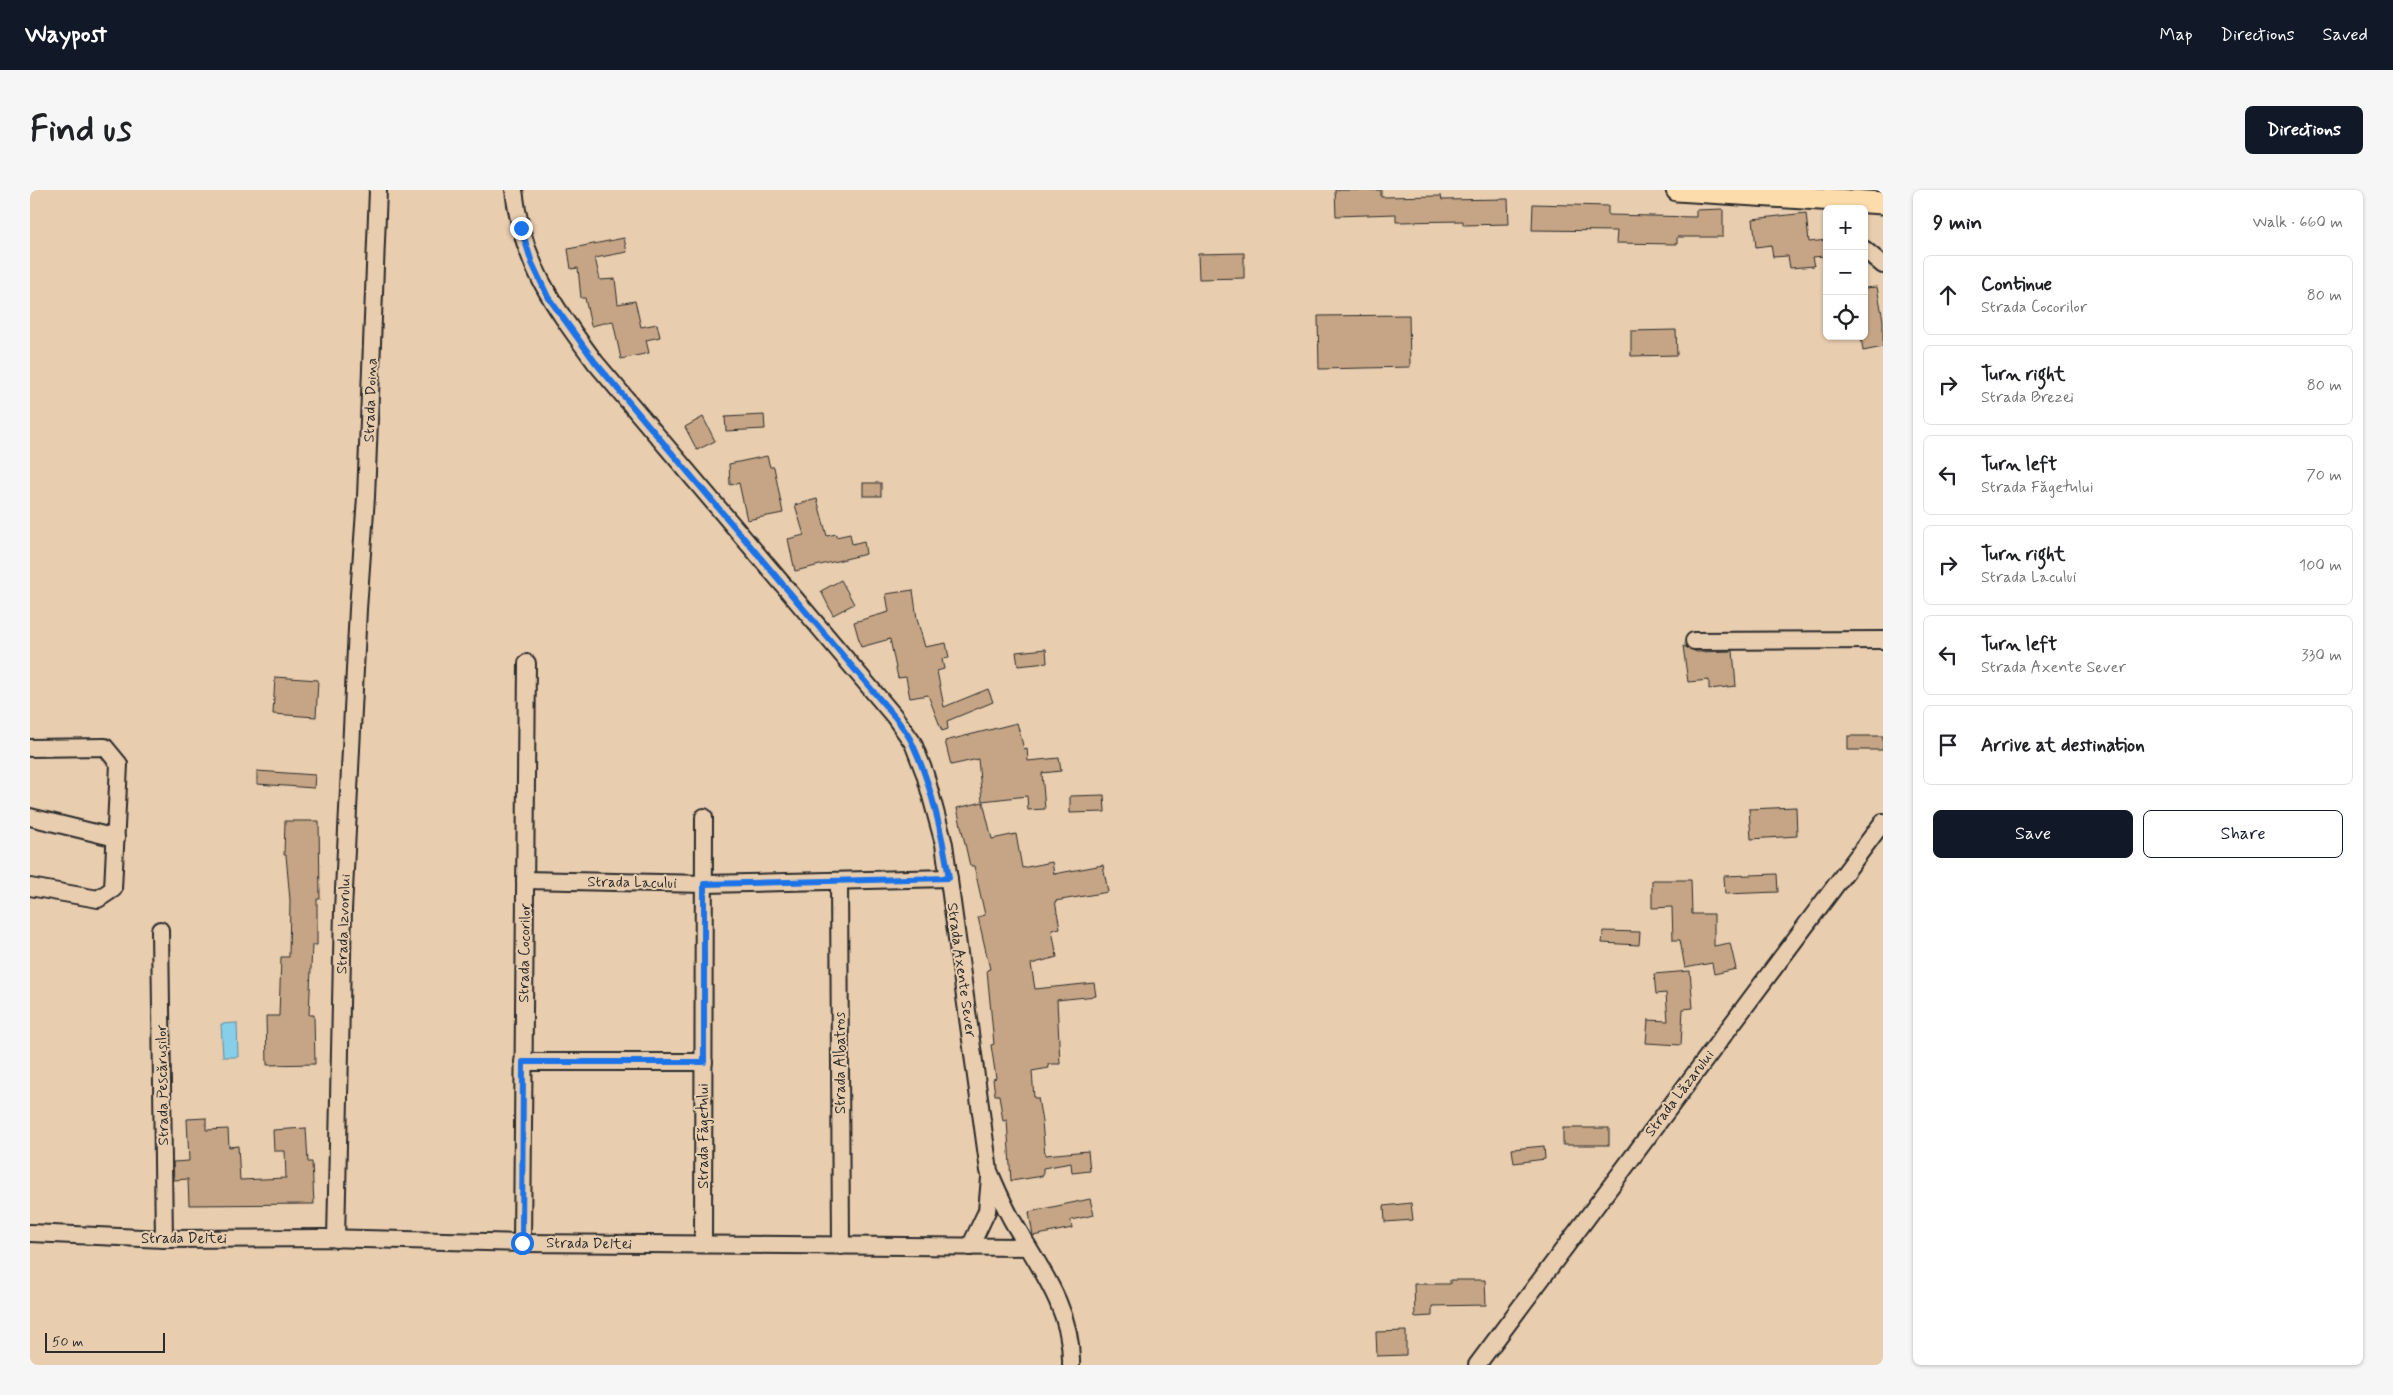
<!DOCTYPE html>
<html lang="en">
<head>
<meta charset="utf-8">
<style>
	:root { --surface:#fff; --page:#f6f6f6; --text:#202124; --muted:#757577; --line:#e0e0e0; --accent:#111827 }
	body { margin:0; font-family:Mynerve,sans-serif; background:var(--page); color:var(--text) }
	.controls { position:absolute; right:15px; top:15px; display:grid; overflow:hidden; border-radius:8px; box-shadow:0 1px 4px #0004 }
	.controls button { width:45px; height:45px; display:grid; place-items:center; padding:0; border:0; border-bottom:1px solid var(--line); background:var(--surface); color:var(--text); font:25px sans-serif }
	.scale { position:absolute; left:15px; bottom:12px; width:120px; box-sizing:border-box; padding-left:5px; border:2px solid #2b2b2b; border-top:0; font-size:14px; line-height:18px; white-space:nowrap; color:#2b2b2b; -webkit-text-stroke:4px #e8cdaf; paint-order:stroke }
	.stop { position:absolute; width:15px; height:15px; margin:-11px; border:4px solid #1a73e8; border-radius:50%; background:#fff }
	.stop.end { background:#1a73e8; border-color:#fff; box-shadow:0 1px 5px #0008 }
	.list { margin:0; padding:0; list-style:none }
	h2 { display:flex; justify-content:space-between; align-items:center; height:65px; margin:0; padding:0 20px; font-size:21px }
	h2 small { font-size:16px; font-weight:400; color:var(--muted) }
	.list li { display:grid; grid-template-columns:32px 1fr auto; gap:15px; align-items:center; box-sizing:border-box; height:80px; margin:0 10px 10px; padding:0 10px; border:1px solid var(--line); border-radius:8px }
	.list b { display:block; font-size:19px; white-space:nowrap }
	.list p { margin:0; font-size:16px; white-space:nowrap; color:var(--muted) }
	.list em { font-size:16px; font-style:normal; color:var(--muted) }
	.actions { display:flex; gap:10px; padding:15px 20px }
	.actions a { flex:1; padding:11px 0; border:1px solid var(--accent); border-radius:8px; text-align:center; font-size:18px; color:var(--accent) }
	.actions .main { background:var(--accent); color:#fff }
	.icon { flex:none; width:28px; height:28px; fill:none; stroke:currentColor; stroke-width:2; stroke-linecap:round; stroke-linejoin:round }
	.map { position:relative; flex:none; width:1853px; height:1175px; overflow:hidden; border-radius:8px }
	header { display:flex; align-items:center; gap:30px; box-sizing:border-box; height:70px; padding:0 25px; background:var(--accent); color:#fff }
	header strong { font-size:24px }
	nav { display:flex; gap:28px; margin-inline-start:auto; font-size:18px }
	.intro { display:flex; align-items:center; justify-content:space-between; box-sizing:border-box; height:120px; padding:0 30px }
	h1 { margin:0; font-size:35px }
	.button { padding:12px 22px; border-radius:8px; background:var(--accent); color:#fff; font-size:18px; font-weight:700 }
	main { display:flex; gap:30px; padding:0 30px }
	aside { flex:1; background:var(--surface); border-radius:8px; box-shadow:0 1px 4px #0004 }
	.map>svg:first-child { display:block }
</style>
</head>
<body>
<header>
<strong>Waypost</strong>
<nav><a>Map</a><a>Directions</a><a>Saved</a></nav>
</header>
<div class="intro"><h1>Find us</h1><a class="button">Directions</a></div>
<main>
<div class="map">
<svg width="1853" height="1175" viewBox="0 0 1853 1175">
	<rect width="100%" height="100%" fill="#e8cdaf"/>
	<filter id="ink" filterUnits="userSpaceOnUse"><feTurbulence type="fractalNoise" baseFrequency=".02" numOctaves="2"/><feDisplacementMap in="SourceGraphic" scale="10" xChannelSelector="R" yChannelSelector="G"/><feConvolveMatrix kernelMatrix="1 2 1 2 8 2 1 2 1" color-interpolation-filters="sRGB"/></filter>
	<g filter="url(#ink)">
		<path fill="#87cee9" stroke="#628d9d" d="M207 833 208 867H193L191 834Z"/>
		<g fill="#c5a585" stroke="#2b2b2b">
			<path d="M1305 0H1351V7L1411 6 1412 10 1478 9 1479 34 1433 35V31L1366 32V24L1306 26Z"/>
			<path d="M1503 14 1578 16V25L1666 27V20L1693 19V47H1647V54L1586 53 1587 41 1502 40Z"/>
			<path d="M1776 23 1779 52 1797 50V66L1782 67 1784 76 1760 78 1758 66 1743 67 1741 55 1726 57 1723 29Z"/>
			<path d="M594 48 597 62 565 68 570 90 585 89 588 114 605 111 611 137 627 134 630 147 616 150 619 163 591 169 583 131 561 136 555 108H551L548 78 541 79 538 59Z"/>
			<path d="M1214 63V88L1169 89 1168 64Z"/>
			<path d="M1847 97 1853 130V157L1833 161 1831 146H1834V98Z"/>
			<path d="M1379 125 1380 177 1289 179 1288 126Z"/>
			<path d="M1646 140 1647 165 1601 166V141Z"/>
			<path d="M734 225 735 239 696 241 695 227Z"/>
			<path d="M673 227 685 251 667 260 655 237Z"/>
			<path d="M737 266 740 277H744L753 323 717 330 709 293 700 295 699 274Z"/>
			<rect x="833" y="293" width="18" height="13"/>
			<path d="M787 309 797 346 806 344V347L820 344 822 354 834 351 836 364 765 381 758 349 774 345 765 315Z"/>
			<path d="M811 390 824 414 803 425 791 401Z"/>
			<path d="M883 400 887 429 895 457 916 453 919 468 912 469 914 479 907 481 914 517 958 499 963 512 917 531 918 539 912 541 898 505 880 508 876 487 868 488 860 449 831 457 824 432 859 422 856 404Z"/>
			<path d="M1653 456 1667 462 1703 461 1706 496 1679 499V490L1658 492Z"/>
			<path d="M1016 459 1017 473 988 476 986 462Z"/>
			<path d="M245 487 288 490 286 527 243 524Z"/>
			<path d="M987 533 994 559 997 558 998 571 1029 568 1031 581 1012 583 1015 619 998 620 997 606 952 611 948 569 921 575 915 551Z"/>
			<rect x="1818" y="546" width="35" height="14"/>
			<path d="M227 581 285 585 284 598 227 594Z"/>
			<path d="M1074 605 1075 622 1040 623V606Z"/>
			<path d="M953 612 962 649 986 644 992 678 1022 672 1024 684 1073 675 1078 702 1025 711 1030 738 1022 740 1027 767 1001 774 1005 799 1064 793 1066 806 1027 810 1030 874H1018L1019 878 1002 881 1004 908H1008L1012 932 1015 965 1058 961 1060 981 1042 983 1041 973 1013 978V986L981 991 977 930 973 931 969 905H965L963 889 966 888 961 855 964 854 957 780 960 779 948 727 955 725 944 676H940L927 618Z"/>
			<path d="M1766 617 1767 646 1721 649 1719 619Z"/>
			<path d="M255 631H289L290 709H287V755H282L279 825H284L285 874 237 875 236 826H249L251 767H259L260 710 256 665H254Z"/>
			<path d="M1747 684 1748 702 1695 704 1694 686Z"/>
			<path d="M1622 690H1661L1662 724H1684V756L1700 753 1706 779 1684 784 1682 773 1655 778 1650 750H1643L1642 717 1622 718Z"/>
			<path d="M1573 741 1610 742 1609 755 1572 753Z"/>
			<path d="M1660 781 1663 818 1653 819 1651 855 1616 853 1618 830 1638 831 1636 803 1626 804 1624 784Z"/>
			<path d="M176 928V940L198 939 199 957 208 956 210 990 256 988 255 961H244L243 940 276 938 278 972H282L284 1014 159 1015 158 989 144 990 143 972 159 971 157 929Z"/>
			<rect x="1533" y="938" width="46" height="17"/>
			<path d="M1514 956 1515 969 1484 973 1482 959Z"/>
			<path d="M1060 1009 1064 1025 1041 1030 1042 1038 1003 1046 999 1022Z"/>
			<path d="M1381 1013 1383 1030 1355 1032 1354 1016Z"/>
			<path d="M1420 1090H1455L1456 1115 1402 1116V1126L1385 1127 1384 1094H1420Z"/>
			<path d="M1376 1141V1165L1347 1166 1346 1142Z"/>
		</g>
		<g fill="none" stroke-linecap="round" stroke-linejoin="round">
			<g stroke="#2b2b2b" stroke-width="20">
				<g id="minor">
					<path d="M484 0C492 73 523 115 565 172L864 526 883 553 895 584 914 654 959 981C966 997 973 1014 982 1030 1008 1075 1043 1120 1041 1175"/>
					<path d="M1834 59 1853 75"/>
					<path d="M1664 451 1853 450"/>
					<path d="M0 558 75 557 89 574 83 699 68 709 0 697"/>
					<path d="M0 627 86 648"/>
					<path d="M495 690 675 694 919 688"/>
					<path d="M809 691 811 1056"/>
					<path d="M130 740 134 1049"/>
					<path d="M493 872H674"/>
					<path d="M0 1043 134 1049 293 1048 492 1053 998 1057"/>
					<path d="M306 1049 313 720 328 419 336 307 348 0"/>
					<path d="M492 1053 497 473"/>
					<path d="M673 1054 674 627"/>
					<path d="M940 1057 957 1021 960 988"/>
					<path d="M1447 1175 1853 632"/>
				</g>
			</g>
			<g stroke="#2b2b2b" stroke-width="25">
				<path id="major" d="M1647 0 1853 13"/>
			</g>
			<use href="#minor" stroke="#e8cdaf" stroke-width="16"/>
			<use href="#major" stroke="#fddcac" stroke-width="21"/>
		</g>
	</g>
	<g fill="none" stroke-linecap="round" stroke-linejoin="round" filter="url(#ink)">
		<path stroke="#1a73e8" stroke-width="6" d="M491 38 502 73 518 107 565 172 864 526C871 535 879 545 883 555 902 596 912 643 919 688L674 694V872H493L492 1053"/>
	</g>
	<g text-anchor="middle" stroke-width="4" stroke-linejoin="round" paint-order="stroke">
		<g font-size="15" fill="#2b2b2b" stroke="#e8cdaf">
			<text transform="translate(340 210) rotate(-88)" y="5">Strada Doina</text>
			<text transform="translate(602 692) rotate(1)" y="5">Strada Lacului</text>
			<text transform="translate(313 734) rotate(-88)" y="5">Strada Izvorului</text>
			<text transform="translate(494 763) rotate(-89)" y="5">Strada Cocorilor</text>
			<text transform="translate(932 780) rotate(82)" y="5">Strada Axente Sever</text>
			<text transform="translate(810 873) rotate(-90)" y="5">Strada Albatros</text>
			<text transform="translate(132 895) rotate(-91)" y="5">Strada Pescărușilor</text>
			<text transform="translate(1649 903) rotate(-53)" y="5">Strada Lăzarului</text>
			<text transform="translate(673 946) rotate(-90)" y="5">Strada Făgetului</text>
			<text x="154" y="1053">Strada Deltei</text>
			<text transform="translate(559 1053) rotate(1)" y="5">Strada Deltei</text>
		</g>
	</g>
</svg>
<div class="controls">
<button>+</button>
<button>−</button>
<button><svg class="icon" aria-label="locate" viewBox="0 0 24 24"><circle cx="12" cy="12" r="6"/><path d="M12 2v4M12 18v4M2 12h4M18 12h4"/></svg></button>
</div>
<div class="scale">50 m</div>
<div class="stop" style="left:492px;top:1053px"></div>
<div class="stop end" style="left:491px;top:38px"></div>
</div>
<aside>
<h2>9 min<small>Walk · 660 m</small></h2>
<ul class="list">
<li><svg class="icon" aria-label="ahead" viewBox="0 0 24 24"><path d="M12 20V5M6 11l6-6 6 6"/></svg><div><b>Continue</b><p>Strada Cocorilor</p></div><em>80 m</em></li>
<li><svg class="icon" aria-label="right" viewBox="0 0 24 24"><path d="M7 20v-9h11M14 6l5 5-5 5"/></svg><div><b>Turn right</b><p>Strada Brezei</p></div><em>80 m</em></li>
<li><svg class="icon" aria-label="left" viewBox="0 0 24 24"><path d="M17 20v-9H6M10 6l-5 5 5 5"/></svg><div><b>Turn left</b><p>Strada Făgetului</p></div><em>70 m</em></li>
<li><svg class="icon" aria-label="right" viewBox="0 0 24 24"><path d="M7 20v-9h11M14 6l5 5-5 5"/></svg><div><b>Turn right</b><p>Strada Lacului</p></div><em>100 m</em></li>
<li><svg class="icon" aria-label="left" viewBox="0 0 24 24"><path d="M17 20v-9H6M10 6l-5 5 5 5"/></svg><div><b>Turn left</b><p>Strada Axente Sever</p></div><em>330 m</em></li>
<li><svg class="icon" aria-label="arrive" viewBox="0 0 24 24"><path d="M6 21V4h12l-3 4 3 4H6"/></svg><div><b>Arrive at destination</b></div></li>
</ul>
<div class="actions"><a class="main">Save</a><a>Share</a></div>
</aside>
</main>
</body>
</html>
